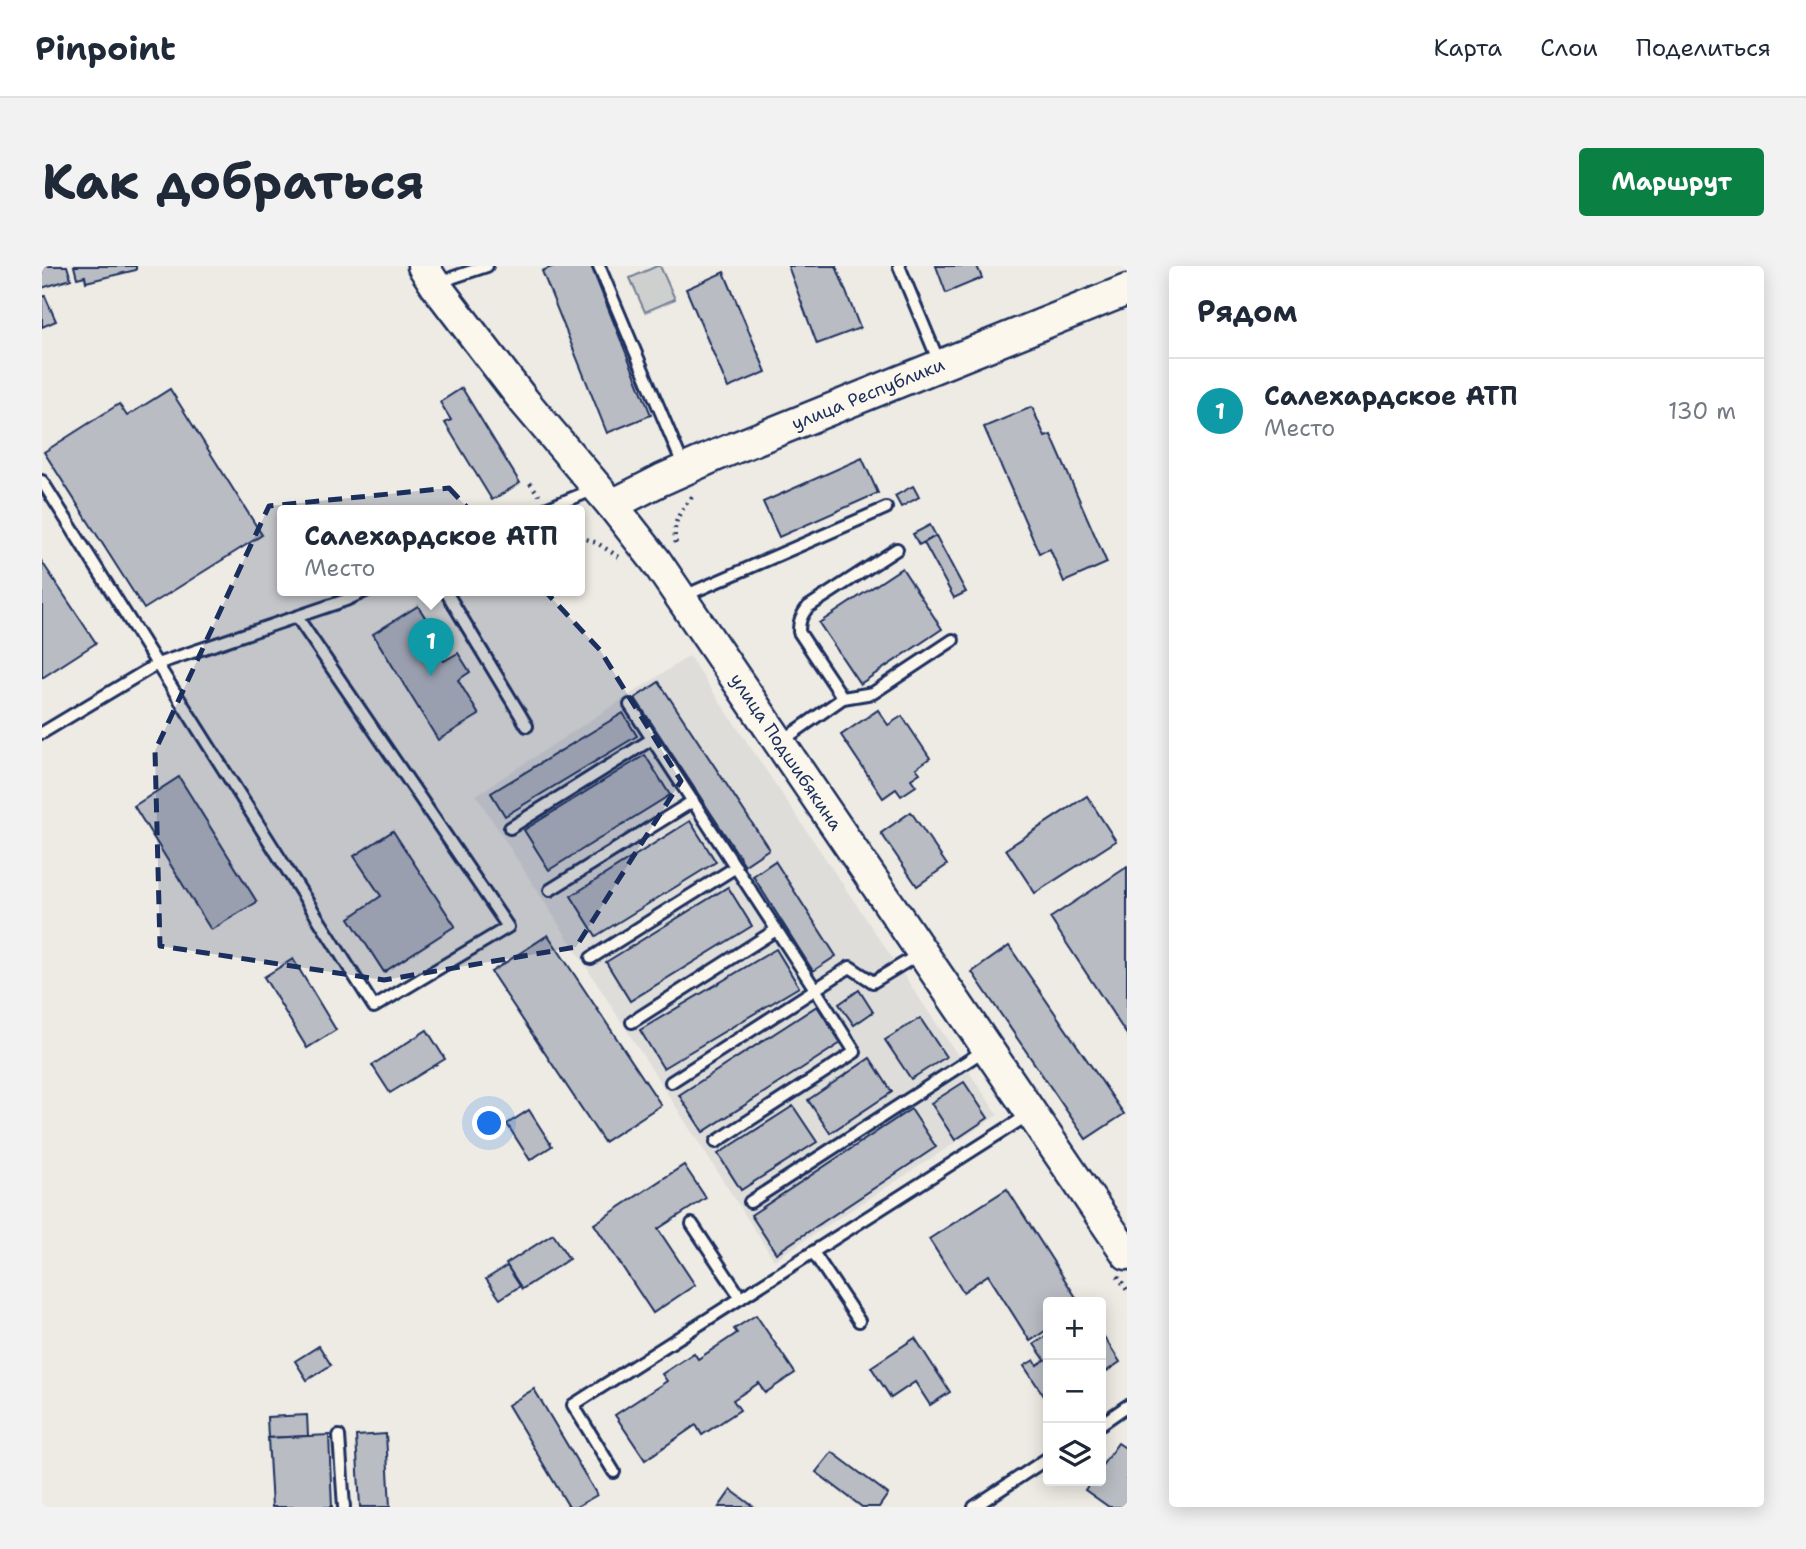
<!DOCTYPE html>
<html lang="ru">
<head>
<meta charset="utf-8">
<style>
	:root { --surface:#fff; --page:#f2f2f3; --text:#1f2937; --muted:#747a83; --line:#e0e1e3; --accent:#0b8043 }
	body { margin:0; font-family:"Shantell Sans",sans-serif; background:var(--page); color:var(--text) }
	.controls { position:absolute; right:21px; bottom:21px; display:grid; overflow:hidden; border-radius:7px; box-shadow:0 4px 18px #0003 }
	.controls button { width:63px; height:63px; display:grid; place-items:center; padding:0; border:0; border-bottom:2px solid var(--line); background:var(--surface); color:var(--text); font:35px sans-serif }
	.you { position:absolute; left:448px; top:858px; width:24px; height:24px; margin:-18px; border:5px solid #fff; border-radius:50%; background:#1a73e8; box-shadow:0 0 0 10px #1a73e833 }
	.badge { display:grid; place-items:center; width:46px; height:46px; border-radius:50%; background:var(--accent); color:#fff; font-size:23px; font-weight:700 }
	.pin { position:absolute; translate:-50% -58px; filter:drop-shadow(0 2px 4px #0008) }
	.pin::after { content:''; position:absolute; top:37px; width:24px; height:21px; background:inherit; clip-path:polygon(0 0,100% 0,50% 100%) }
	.popup { position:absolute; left:235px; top:239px; width:308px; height:91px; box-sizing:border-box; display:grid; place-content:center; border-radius:7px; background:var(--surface); filter:drop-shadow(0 2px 5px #0005); font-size:23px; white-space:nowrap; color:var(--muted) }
	.popup b { font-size:26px; color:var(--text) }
	.popup::after { content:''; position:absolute; left:50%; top:100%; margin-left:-14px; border:14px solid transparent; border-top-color:var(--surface) }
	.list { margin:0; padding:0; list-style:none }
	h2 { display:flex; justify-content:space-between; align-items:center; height:91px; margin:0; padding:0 28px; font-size:30px }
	h2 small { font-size:23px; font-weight:400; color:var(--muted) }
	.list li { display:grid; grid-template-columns:46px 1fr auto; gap:21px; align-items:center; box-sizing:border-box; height:105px; padding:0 28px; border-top:2px solid var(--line) }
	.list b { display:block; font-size:26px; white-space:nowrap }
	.list p { margin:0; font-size:23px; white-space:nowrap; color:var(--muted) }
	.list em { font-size:23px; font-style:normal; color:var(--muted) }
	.icon { flex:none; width:38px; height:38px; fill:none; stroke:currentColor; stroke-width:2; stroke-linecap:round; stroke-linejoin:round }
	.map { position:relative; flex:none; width:1085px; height:1241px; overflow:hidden; border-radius:7px }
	header { display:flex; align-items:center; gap:42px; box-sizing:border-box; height:98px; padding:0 35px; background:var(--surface); border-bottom:2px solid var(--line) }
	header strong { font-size:33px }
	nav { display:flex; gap:38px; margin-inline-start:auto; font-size:24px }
	.intro { display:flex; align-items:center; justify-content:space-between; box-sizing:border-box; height:168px; padding:0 42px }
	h1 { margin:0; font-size:49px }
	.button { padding:18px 32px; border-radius:7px; background:var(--accent); color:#fff; font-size:24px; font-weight:700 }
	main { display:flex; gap:42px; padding:0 42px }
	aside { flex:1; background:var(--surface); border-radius:7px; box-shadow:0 4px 18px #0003 }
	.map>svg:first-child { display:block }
</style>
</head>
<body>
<header>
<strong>Pinpoint</strong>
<nav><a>Карта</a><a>Слои</a><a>Поделиться</a></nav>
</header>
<div class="intro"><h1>Как добраться</h1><a class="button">Маршрут</a></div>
<main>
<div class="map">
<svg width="1085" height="1241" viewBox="0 0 1085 1241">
	<rect width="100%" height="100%" fill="#eeebe4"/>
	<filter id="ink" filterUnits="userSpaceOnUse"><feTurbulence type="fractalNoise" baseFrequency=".0143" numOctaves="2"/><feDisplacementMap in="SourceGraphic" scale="14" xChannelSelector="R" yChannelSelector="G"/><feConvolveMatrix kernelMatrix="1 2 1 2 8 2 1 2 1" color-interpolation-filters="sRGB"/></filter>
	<g filter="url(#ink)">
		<path fill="#deddda" d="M647 390 956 849 732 994 434 529Z"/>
		<path fill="#cecfcf" stroke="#747f96" stroke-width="2" d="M615 0H618L633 33 603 46 588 12Z"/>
		<g fill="#b9bcc3" stroke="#1b2f5e" stroke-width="2">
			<path d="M4 0H25L29 13 0 22V1Z"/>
			<path d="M32 0H94V4L44 16 43 10 35 12Z"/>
			<path d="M512 0H549L609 149 565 167 500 5Z"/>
			<path d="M746 0H794L818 62 775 78Z"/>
			<path d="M894 0H935L940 12 904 27Z"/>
			<path d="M682 6 724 106 686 122 644 23Z"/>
			<path d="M3 30 14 55 0 61V31Z"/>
			<path d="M420 122 478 217 450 234 403 157 409 154 398 136Z"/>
			<path d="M128 123 220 269 102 343 2 186 77 138 85 150Z"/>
			<path d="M990 141 1003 171 1009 169 1065 297 1022 316 1008 283 997 287 942 161Z"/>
			<path d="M820 192 836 227 737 271 721 236Z"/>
			<path d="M871 220 877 231 859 241 853 230Z"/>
			<path d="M888 259 894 270 877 279 871 268Z"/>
			<path d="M894 270 924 326 912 332 882 277Z"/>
			<path d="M0 296 54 377 0 412Z"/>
			<path d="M860 302 900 363 818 418 777 357Z"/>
			<path d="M376 340 386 356 380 360 402 395 416 387 428 406 416 414 437 449 396 474 331 368Z"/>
			<path d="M617 416 727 583 703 599 593 432Z"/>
			<path d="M836 444 846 459 860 450 888 492 874 502 878 507 869 513 874 520 859 530 854 523 841 532 799 469Z"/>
			<path d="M581 447 595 470 463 550 449 527Z"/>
			<path d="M603 489 628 529 507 604 482 564Z"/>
			<path d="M137 511 215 636 169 664 92 540Z"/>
			<path d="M1045 530 1074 575 993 627 964 583Z"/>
			<path d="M869 546 905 599 875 620 839 567Z"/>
			<path d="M648 555 674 596 554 670 529 630Z"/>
			<path d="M351 565 413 660 342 706 307 652 339 630 312 590Z"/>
			<path d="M733 595 794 690 771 705 711 610Z"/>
			<path d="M1085 601V769L1008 652Z"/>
			<path d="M686 621 710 660 588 735 564 696Z"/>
			<path d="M506 669 619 839 562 876 449 706Z"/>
			<path d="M967 680 1082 848 1044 873 930 706Z"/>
			<path d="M734 683 757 721 621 802 598 764Z"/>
			<path d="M251 693 294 764 265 782 222 711Z"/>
			<path d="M817 724 831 746 812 759 797 738Z"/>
			<path d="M775 740 799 777 661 866 637 829Z"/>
			<path d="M878 752 904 791 869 813 843 774Z"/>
			<path d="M385 764 403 793 348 827 330 799Z"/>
			<path d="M828 792 850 826 788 867 766 834Z"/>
			<path d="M922 816 946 852 913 874 889 837Z"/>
			<path d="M751 840 775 876 699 924 676 888Z"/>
			<path d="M869 843 894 881 734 987 709 949Z"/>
			<path d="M487 844 510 880 488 894 465 858Z"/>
			<path d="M642 899 664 932 616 963 653 1019 611 1047 552 958Z"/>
			<path d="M965 923 1037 1036H1006V1063L988 1075 946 1009 921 1026 887 973Z"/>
			<path d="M511 968 527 993 480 1023 464 998Z"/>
			<path d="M465 1000 478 1020 458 1033 444 1013Z"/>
			<path d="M714 1049 753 1107 723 1127 717 1117 691 1134 698 1144 660 1169 654 1159 603 1194 573 1149 625 1115 620 1108 652 1087 656 1093 695 1067 692 1063Z"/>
			<path d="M1059 1066 1078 1096 1059 1109Z"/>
			<path d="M1006 1069V1136L982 1100 992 1094 995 1099 1003 1094 992 1078Z"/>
			<path d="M873 1072 908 1126 888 1139 873 1116 849 1132 829 1101Z"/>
			<path d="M277 1080 289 1099 265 1114 253 1095Z"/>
			<path d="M492 1123 555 1229 534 1241H527L466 1139Z"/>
			<path d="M265 1149 266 1170 226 1172 225 1151Z"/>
			<path d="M344 1168 348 1241H318L314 1170Z"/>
			<path d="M287 1169 290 1241H230L226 1172Z"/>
			<path d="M1076 1177 1085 1183V1241H1067L1043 1224 1049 1215H1059V1201Z"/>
			<path d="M790 1186 846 1228 837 1241H820L774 1206Z"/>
			<path d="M689 1224 712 1241H677Z"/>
		</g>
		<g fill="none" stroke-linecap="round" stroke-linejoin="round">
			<g stroke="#1b2f5e" stroke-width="16">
				<g id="lane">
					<path d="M557 0 642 201"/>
					<path d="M857 0 897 96"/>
					<path d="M395 19 412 11 445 0"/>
					<path d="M0 215 115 398 304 334 326 324"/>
					<path d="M501 244 553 223"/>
					<path d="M403 324 485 460"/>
					<path d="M642 330 844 242"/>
					<path d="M801 432 757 366C757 355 759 350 766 341L855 283"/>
					<path d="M588 439 773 723 813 786 674 876"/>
					<path d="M0 467 115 398 332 741 466 661 255 351"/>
					<path d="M740 475 801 432 831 427 911 374"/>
					<path d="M468 562 610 473"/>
					<path d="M508 624 651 535"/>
					<path d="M549 692 694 601"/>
					<path d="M590 756 734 664"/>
					<path d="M629 816 808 701 831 716 879 687"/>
					<path d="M708 936 944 783"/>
					<path d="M650 958 699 1032"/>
					<path d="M771 986 817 1055"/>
					<path d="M1059 1158 1085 1140"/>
					<path d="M297 1170 302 1241"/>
					<path d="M572 1206 531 1139 986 849"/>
					<path d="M932 1241 1006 1192"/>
				</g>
			</g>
			<g stroke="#1b2f5e" stroke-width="35">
				<g id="secondary">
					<path d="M381 0 394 20 482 135 570 239 614 295 1085 988"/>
					<path d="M570 239 619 214 675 189 1085 24"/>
				</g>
			</g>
			<g stroke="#1b2f5e" stroke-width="4.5" stroke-dasharray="2 5" stroke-linecap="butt">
				<path d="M488 217 497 229"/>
				<path d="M538 271 555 277 577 291"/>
				<path d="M634 277C629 258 639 242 652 229"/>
				<path d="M1076 1010 1085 1024"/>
			</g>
			<use href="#lane" stroke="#fbf7ec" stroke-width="10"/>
			<use href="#secondary" stroke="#fbf7ec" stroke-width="30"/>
		</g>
	</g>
	<path fill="#1b2f5e" fill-opacity="0.2" stroke="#1b2f5e" stroke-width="5" stroke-dasharray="14 9" stroke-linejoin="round" d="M407 222 558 384 639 515 534 681 342 714 118 680 113 485 227 240Z"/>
	<g text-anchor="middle" stroke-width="5" stroke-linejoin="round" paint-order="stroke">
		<g font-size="18" fill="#1b2f5e" stroke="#fbf7ec">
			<text transform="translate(826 128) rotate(-22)" y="6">улица Республики</text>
			<text transform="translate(744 486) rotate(56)" y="6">улица Подшибякина</text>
		</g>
	</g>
</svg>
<div class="controls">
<button>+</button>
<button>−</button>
<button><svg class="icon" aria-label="layers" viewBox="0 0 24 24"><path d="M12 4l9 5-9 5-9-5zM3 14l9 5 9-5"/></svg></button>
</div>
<div class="you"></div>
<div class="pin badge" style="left:389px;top:410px;background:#0f9aa8">1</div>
<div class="popup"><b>Салехардское АТП</b>Место</div>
</div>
<aside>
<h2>Рядом<small></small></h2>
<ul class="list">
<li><span class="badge" style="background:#0f9aa8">1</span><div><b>Салехардское АТП</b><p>Место</p></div><em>130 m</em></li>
</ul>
</aside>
</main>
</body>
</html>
